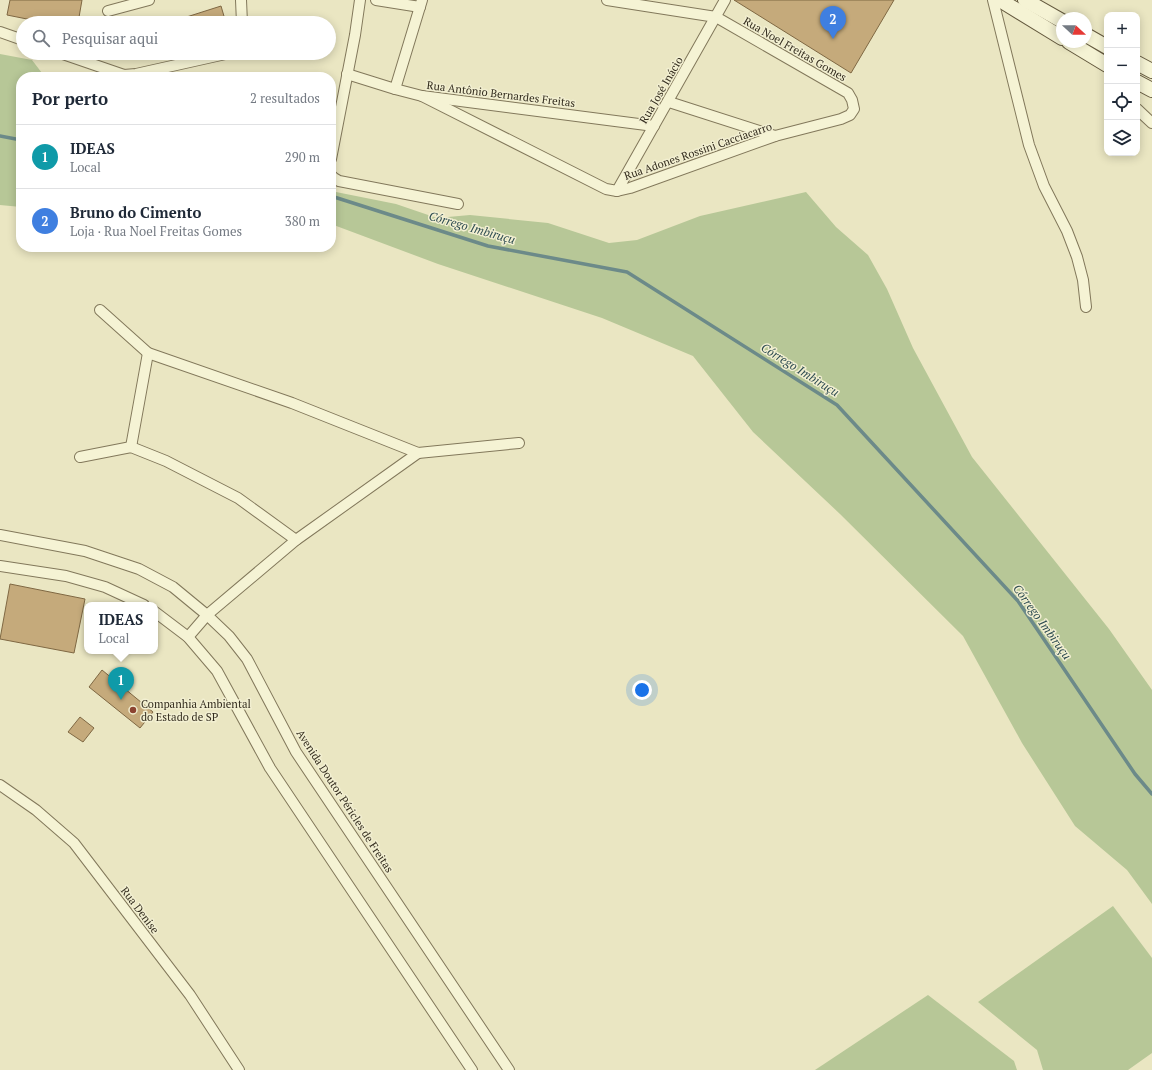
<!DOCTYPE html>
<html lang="pt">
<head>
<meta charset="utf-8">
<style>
	:root { --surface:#fff; --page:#f2f2f3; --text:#1f2937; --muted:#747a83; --line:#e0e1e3; --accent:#d93025 }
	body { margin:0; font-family:"PT Serif",serif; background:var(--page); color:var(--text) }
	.controls { position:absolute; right:12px; top:12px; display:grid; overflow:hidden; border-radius:8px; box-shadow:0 2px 10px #0003 }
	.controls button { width:36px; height:36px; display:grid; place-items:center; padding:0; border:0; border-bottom:1px solid var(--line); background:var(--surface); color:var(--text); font:20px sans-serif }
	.compass { position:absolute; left:1056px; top:12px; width:36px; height:36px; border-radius:50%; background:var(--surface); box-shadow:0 2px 10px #0003; rotate:111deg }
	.you { position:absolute; left:642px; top:690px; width:14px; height:14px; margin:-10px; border:3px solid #fff; border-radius:50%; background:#1a73e8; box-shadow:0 0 0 6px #1a73e833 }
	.badge { display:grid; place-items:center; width:26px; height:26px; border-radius:50%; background:var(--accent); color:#fff; font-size:13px; font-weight:700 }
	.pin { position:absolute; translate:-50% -33px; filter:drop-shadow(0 1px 2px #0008) }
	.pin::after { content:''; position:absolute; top:21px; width:14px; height:12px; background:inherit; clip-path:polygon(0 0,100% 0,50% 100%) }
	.popup { position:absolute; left:84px; top:602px; width:74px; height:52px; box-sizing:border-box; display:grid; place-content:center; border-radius:8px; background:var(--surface); filter:drop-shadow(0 1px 3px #0005); font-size:13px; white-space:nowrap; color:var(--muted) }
	.popup b { font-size:15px; color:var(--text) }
	.popup::after { content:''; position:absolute; left:50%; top:100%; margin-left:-8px; border:8px solid transparent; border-top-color:var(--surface) }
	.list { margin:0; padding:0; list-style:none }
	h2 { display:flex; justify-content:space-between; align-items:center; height:52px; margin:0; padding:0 16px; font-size:17px }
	h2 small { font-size:13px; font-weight:400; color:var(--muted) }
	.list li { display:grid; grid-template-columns:26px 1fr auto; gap:12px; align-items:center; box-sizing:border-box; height:64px; padding:0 16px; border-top:1px solid var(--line) }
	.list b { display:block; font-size:15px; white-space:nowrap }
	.list p { margin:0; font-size:13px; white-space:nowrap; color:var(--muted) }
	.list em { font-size:13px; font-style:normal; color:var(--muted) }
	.icon { flex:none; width:22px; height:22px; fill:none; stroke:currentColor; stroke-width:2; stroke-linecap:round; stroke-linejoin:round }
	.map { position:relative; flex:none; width:1152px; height:1070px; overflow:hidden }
	.search { position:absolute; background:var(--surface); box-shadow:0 2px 10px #0003; left:16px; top:16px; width:320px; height:44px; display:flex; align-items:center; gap:10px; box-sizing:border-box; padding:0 14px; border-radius:22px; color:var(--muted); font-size:15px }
	.panel { position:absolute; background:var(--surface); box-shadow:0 2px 10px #0003; left:16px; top:72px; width:320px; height:180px; border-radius:16px }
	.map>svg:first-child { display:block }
</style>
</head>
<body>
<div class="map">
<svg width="1152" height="1070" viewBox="0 0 1152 1070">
	<rect width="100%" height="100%" fill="#eae6c2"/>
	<g fill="#b7c797">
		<path d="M0 54 32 60 45 77H21V207L0 205Z"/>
		<path d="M331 191 396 204 437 218 470 215 548 223 609 243 637 240 700 216 806 192 836 227 868 255 887 289 913 348 972 457 1109 629 1152 690V904L1127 870 1075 826 1022 743 963 636 840 514 753 432 693 356 602 318 438 264 331 224Z"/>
		<path d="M1113 906 1152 958V1053L1128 1070H1043L1037 1050 978 1002Z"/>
		<path d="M928 995 1014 1061 1017 1070H815Z"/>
	</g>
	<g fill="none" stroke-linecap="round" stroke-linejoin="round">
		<g stroke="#6c8a89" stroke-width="3.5">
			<path d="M0 136 21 140"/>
			<path d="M331 196 488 246 627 272 837 405 1018 601 1135 774 1152 794"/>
		</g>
	</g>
	<g fill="#c5aa7b" stroke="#7f6843">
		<path d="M10 0H82L78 23H47L7 15Z"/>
		<path d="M734 0H894L851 73Z"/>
		<path d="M221 6 226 23H175L174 21Z"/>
		<path d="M10 584 85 599 74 653 0 639Z"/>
		<path d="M102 670 153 712 140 728 89 687Z"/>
		<path d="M80 717 94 728 83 742 68 732Z"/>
	</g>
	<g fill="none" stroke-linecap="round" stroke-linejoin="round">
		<g stroke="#82785b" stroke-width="12">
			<g id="street">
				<path d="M241 0 242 23"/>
				<path d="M376 0 420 7"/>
				<path d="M993 0 1029 145 1044 186 1067 231 1077 257 1083 280 1086 307"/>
				<path d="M108 11 149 0"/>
				<path d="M0 32 23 40"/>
				<path d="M60 53 124 75 136 74 230 53"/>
				<path d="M347 74 395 89 422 96 654 126"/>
				<path d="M395 89 422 0"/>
				<path d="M422 96 606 189 617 191 630 188 775 136 841 119 850 115 854 109 852 100 848 93 716 17 607 0"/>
				<path d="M669 102 775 136"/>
				<path d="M1137 109 1152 123"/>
				<path d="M331 159 355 35 360 0"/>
				<path d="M331 175 334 178 339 181 458 204"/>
				<path d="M617 191 725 0"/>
				<path d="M100 310 148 353 292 403 418 453 519 443"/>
				<path d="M131 447 148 353"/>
				<path d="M80 457 131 447 166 461 238 498 296 540"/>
				<path d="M0 535 85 551 139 569 173 587 207 615 229 636 247 659 296 752 509 1070"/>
				<path d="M0 566 66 576 105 587 144 605"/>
				<path d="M155 612 188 637 217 671 270 768 472 1070"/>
				<path d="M188 637 207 615 296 540 418 453"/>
				<path d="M0 785 36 810 74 843 190 995 239 1070"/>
			</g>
		</g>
		<g stroke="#64593e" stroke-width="16">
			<g id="secondary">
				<path d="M1000 0 1062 38"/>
				<path d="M1025 0 1062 21"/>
				<path d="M1086 35 1107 47"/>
				<path d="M1069 42 1107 65"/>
				<path d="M1137 63 1152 71"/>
				<path d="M1137 82 1152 90"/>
			</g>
		</g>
		<use href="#street" stroke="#f5f3d4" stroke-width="10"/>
		<use href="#secondary" stroke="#f5f3d4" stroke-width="14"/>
	</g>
	<circle fill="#8c4330" stroke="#f2efd1" stroke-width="1.5" cx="133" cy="710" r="4"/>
	<g text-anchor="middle" stroke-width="3" stroke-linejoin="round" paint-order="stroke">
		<g font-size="11" fill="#332c1e" stroke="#f2efd1">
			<text transform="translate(795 49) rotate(30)" y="4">Rua Noel Freitas Gomes</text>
			<text transform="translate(661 90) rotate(-60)" y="4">Rua José Inácio</text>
			<text transform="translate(501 94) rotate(7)" y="4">Rua Antônio Bernardes Freitas</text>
			<text transform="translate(698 151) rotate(-19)" y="4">Rua Adones Rossini Cacciacarro</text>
			<text transform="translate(345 801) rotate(57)" y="4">Avenida Doutor Péricles de Freitas</text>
			<text transform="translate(140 910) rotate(53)" y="4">Rua Denise</text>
		</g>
		<g font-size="11" fill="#332c1e" stroke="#f2efd1" text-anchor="start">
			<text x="141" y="708">Companhia Ambiental<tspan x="141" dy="13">do Estado de SP</tspan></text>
		</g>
		<g font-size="12" font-style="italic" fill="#2e4c51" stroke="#f2efd1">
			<text transform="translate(472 228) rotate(16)" y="4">Córrego Imbiruçu</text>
			<text transform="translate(800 370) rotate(32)" y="4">Córrego Imbiruçu</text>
			<text transform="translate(1042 622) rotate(54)" y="4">Córrego Imbiruçu</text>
		</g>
	</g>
</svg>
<div class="controls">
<button>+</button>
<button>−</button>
<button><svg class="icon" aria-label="locate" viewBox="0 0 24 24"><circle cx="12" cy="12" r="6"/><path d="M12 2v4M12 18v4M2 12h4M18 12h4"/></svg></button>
<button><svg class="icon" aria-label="layers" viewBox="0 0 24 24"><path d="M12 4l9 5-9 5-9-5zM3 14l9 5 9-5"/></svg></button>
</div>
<svg class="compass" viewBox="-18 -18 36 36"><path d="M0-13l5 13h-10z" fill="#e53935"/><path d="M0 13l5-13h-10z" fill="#747a83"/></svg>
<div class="you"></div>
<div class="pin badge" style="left:121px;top:700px;background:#0f9aa8">1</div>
<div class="popup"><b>IDEAS</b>Local</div>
<div class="pin badge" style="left:833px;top:39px;background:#3f7fe0">2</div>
<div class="search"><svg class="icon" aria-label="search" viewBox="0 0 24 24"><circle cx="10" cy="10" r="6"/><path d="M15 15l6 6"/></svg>Pesquisar aqui</div>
<section class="panel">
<h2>Por perto<small>2 resultados</small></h2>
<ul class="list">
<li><span class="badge" style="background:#0f9aa8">1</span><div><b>IDEAS</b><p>Local</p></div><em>290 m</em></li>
<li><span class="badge" style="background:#3f7fe0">2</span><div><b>Bruno do Cimento</b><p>Loja · Rua Noel Freitas Gomes</p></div><em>380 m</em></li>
</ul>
</section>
</div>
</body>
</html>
